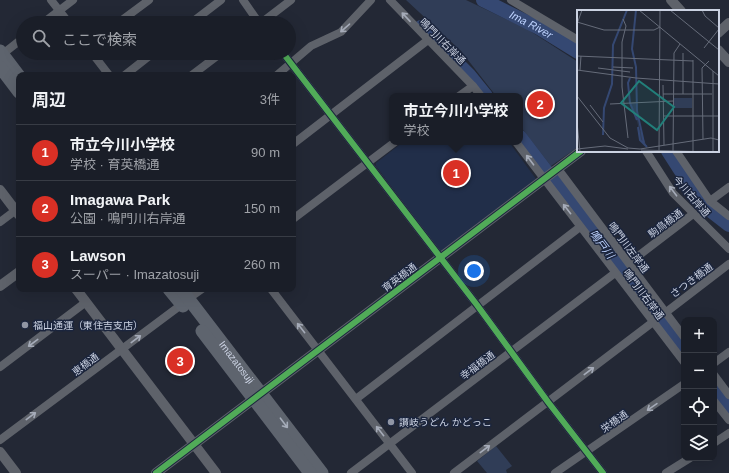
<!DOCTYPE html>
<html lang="ja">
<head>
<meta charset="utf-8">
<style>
	:root { --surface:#1a1e28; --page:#232730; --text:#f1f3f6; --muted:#9fa2a8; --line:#383c45; --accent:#d93025 }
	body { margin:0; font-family:Helvetica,"Noto Sans JP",sans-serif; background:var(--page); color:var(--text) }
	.controls { position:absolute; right:12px; bottom:12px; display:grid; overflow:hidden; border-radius:8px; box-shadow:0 4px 16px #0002 }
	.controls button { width:36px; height:36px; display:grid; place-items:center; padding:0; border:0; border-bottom:1px solid var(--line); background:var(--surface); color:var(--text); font:20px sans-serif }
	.you { position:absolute; left:474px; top:271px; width:14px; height:14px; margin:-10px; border:3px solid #fff; border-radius:50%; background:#1a73e8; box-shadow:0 0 0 6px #1a73e833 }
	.badge { display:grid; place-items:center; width:26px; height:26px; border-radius:50%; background:var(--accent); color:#fff; font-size:13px; font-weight:700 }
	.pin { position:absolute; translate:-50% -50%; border:2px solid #fff; box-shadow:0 1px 4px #0006 }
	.popup { position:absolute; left:389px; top:93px; width:134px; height:52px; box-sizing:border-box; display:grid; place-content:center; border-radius:8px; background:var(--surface); filter:drop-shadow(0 1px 3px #0005); font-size:13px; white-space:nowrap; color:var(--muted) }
	.popup b { font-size:15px; color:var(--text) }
	.popup::after { content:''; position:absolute; left:50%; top:100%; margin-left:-8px; border:8px solid transparent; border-top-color:var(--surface) }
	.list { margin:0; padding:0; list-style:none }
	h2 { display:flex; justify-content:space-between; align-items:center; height:52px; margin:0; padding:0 16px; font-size:17px }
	h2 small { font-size:13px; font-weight:400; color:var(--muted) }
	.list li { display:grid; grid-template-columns:26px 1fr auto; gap:12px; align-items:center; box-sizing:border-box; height:56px; padding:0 16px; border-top:1px solid var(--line) }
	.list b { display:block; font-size:15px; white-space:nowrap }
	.list p { margin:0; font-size:13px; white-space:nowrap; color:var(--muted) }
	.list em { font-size:13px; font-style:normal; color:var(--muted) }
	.icon { flex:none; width:22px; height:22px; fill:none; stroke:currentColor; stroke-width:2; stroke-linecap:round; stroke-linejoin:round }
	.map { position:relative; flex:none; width:729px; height:473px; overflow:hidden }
	.search { position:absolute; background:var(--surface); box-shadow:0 4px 16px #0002; left:16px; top:16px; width:280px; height:44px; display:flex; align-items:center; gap:10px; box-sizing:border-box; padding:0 14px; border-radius:22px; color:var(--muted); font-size:15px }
	.panel { position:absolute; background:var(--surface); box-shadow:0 4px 16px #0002; left:16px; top:72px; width:280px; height:220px; border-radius:8px }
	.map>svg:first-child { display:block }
</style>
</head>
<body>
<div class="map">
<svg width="729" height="473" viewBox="0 0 729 473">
	<rect width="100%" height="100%" fill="#232835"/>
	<path fill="#212e49" d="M403 142H509L536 179 441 253 376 166V163Z"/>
	<g fill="#303d57">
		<path d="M406 0H466L527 29 578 62V147L551 166 520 126V96H496L461 51Z"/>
		<path d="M496 446 512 466 506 470 507 473H487L477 461Z"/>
	</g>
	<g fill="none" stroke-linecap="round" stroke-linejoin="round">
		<g stroke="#354872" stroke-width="14">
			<path id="s1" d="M483 0 539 28 578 52"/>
			<path d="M421 27 469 75 486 96"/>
			<path d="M520 137 684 351"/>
			<path d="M668 151 702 204 729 225"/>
			<path d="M714 391 729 411"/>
		</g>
		<g stroke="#5e626a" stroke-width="8">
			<path d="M51 0 69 23"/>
			<path d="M243 0 259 23"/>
			<path d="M390 0 473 86 481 96"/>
			<path d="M511 0 578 40"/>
			<path d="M43 23 73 0"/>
			<path d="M118 23 149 0"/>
			<path d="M191 23 221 0"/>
			<path d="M261 23 291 0"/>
			<path d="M92 53 109 75"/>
			<path d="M283 53 477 305 548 402 603 473"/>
			<path d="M0 56 23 38"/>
			<path d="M125 75 153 53"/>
			<path d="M192 75 221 53"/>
			<path d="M277 75 311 46 341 32 371 0"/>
			<path d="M459 96 473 86"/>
			<path d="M516 142 684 362"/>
			<path d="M293 144 428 40"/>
			<path d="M646 151 673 193 729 249"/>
			<path d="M676 151 710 201 729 216"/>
			<path d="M558 169 684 337"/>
			<path d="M710 201 729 187"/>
			<path d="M293 219 395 142"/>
			<path d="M0 222 16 210"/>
			<path d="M629 263 693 214"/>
			<path d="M271 289 412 473"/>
			<path d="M188 299 202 289"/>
			<path d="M665 313 729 264"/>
			<path d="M714 363 729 352"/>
			<path d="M0 367 86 302"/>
			<path d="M714 375 729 395"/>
			<path d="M356 399 580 227"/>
			<path d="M714 401 729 420"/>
			<path d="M0 440 181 305"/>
			<path d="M714 443 729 433"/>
			<path d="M351 473 615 273"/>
			<path d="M454 473 653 322"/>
			<path d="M555 473 684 384"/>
			<path d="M666 473 690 458"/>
		</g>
		<g stroke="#5e626a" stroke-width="10">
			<path d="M671 0 681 11"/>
			<path d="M718 33 729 23"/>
			<path d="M718 50 729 62"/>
			<path d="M0 190 19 215"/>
			<path d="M0 286 19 272"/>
			<path d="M76 289 216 473"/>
			<path d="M0 452 16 473"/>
			<path d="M156 473 581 151"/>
		</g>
		<g stroke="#5e646e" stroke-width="13">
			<path d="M0 51 19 76"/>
			<path d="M0 67 19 92"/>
			<path d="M169 289 183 306"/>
			<path id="s2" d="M181 289 322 473"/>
			<path d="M202 331 310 473"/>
		</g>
		<g stroke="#1b253d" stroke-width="8">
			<g id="cycleway">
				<path d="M283 53 477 305 548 402 603 473"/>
				<path d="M156 473 581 151"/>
			</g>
		</g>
		<use href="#cycleway" stroke="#51ab58" stroke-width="6"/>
	</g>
	<defs><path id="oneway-shaft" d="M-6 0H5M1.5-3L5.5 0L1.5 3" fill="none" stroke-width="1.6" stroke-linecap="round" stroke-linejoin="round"/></defs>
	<g stroke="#a5abb8">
		<use href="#oneway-shaft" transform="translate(406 17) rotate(-133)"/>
		<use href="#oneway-shaft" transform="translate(345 28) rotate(139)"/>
		<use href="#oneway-shaft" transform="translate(530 160) rotate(-127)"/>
		<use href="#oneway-shaft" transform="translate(673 191) rotate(-127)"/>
		<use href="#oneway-shaft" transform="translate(567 209) rotate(-128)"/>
		<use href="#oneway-shaft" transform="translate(301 328) rotate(-128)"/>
		<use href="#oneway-shaft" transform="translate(136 339) rotate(-37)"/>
		<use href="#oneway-shaft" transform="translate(33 343) rotate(143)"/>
		<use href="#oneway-shaft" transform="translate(589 371) rotate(-37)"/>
		<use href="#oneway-shaft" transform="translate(652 407) rotate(145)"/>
		<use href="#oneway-shaft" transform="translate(31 416) rotate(-37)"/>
		<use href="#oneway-shaft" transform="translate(380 431) rotate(-128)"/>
		<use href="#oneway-shaft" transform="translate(485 449) rotate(-37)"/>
	</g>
	<use stroke="#a5acb9" href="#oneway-shaft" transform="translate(284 423) rotate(53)"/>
	<g fill="#9096a5" stroke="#1b253d" stroke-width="1.5">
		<circle cx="25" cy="325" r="4"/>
		<circle cx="391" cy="422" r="4"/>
	</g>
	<g text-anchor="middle" stroke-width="3" stroke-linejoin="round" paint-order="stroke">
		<g font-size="10" fill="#cbd2e2" stroke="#1b253d">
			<text transform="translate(443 41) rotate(45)" y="4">鳴門川右岸通</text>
			<text transform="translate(692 196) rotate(49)" y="4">今川右岸通</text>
			<text transform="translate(665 223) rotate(-37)" y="4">駒鳥橋通</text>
			<text transform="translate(629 247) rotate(53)" y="4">鳴門川左岸通</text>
			<text transform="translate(399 277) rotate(-37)" y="4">育英橋通</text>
			<text transform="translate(691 280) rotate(-37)" y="4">さつき橋通</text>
			<text transform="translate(644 294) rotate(53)" y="4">鳴門川右岸通</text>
			<text dy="4" stroke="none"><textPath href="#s2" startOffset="92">Imazatosuji</textPath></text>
			<text transform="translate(85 364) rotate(-37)" y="4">恵橋通</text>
			<text transform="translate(477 365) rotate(-37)" y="4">幸福橋通</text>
			<text transform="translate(614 421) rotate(-35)" y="4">栄橋通</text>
		</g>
		<g font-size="10" fill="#cbd2e2" stroke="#1b253d" text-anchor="start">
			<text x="33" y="329">福山通運（東住吉支店）</text>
			<text x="399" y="426">讃岐うどん かどっこ</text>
		</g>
		<g font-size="11" font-style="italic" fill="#bcd1fd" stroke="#1b253d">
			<text dy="4" stroke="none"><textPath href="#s1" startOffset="54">Ima River</textPath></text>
			<text transform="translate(602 244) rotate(53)" y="4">鳴戸川</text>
		</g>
	</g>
	<g transform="translate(577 10)">
		<rect width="142" height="142" fill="#232835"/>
		<path d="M97 88H115V98H97ZM59 92 62 118 70 137 63 129 60 109 53 93Z" fill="#303d57"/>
		<path fill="none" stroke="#354872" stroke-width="2" d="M59 0 55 39 59 57 60 101 67 133M53 68 51 73 53 93 60 110M61 117 63 130 70 137M26 125 27 98 35 74 36 35 50 0"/>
		<path fill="none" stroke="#666c7a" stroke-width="1" d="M62 0 142 66M93 0 142 40M125 0 128 6 142 18M46 9 49 16 45 32V77L51 128M0 12 27 20H77L83 17M0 14 5 0M127 38 142 19M0 46 116 51M36 57 56 58M21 58 53 62M0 60 59 68 142 74M3 60 4 46M86 75 87 135M86 84H135M106 84V43M0 86 33 128 51 138 63 139 134 128 142 130M33 94 96 91M13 95 26 112M87 106H142M0 112 3 142M126 129 125 58 132 51M0 139 28 136 51 139M64 140 137 142M82 141 83 0M96 141 97 43 103 34M116 141V50M136 142V61"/>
		<path fill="#227f7a" fill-opacity="0.15" stroke="#227f7a" stroke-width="2" d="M62 71 97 97 80 120 44 93Z"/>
		<rect width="142" height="142" fill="none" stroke="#cbd2e2" stroke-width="2"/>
	</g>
</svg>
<div class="controls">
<button>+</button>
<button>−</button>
<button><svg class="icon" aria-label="locate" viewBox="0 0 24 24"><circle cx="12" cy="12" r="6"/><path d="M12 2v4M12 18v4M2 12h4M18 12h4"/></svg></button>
<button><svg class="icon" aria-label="layers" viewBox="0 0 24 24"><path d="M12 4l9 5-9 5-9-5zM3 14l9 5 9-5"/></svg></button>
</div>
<div class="you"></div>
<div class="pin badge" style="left:456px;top:173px">1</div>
<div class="popup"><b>市立今川小学校</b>学校</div>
<div class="pin badge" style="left:540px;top:104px">2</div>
<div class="pin badge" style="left:180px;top:361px">3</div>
<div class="search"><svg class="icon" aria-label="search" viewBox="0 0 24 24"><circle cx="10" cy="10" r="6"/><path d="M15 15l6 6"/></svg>ここで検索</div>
<section class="panel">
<h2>周辺<small>3件</small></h2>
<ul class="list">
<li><span class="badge">1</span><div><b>市立今川小学校</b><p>学校 · 育英橋通</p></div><em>90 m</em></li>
<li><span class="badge">2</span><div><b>Imagawa Park</b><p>公園 · 鳴門川右岸通</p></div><em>150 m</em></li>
<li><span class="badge">3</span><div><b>Lawson</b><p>スーパー · Imazatosuji</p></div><em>260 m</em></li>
</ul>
</section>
</div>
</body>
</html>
